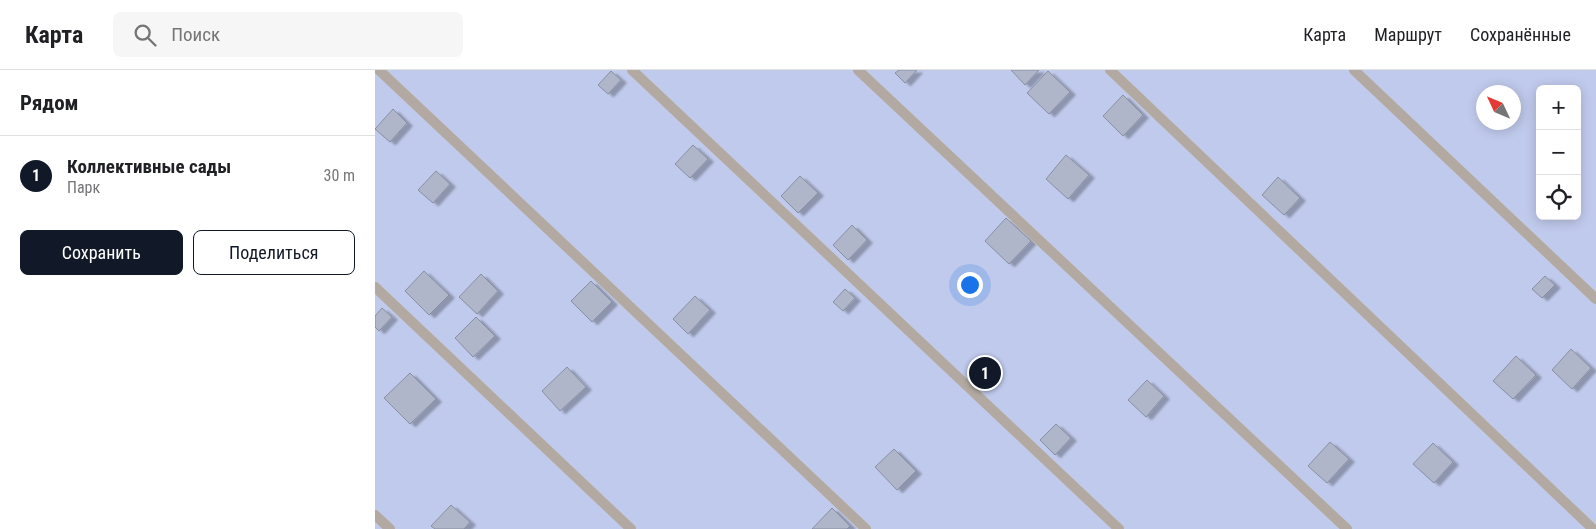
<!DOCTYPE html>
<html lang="ru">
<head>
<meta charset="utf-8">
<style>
	:root { --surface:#fff; --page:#f6f6f6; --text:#202124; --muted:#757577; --line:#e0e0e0; --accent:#111827 }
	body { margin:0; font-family:"Roboto Condensed",sans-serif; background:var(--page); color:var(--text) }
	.controls { position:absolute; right:15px; top:15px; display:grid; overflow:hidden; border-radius:8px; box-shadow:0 2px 12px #0003 }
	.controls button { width:45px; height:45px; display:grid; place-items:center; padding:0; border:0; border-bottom:1px solid var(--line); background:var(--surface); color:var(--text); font:25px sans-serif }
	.compass { position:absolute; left:1101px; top:15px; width:45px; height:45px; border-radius:50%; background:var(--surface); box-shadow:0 2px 12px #0003; rotate:314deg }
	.you { position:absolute; left:594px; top:214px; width:18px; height:18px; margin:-12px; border:4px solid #fff; border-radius:50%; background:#1a73e8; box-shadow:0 0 0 8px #1a73e833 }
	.badge { display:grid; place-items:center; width:32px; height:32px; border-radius:50%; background:var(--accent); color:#fff; font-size:16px; font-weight:700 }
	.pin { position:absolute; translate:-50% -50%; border:2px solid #fff; box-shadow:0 1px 5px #0006 }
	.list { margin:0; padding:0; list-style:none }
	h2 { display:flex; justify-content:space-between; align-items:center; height:65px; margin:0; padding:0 20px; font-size:21px }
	h2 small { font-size:16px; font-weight:400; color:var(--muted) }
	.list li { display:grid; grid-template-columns:32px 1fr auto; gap:15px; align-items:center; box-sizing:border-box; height:80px; padding:0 20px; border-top:1px solid var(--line) }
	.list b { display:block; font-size:19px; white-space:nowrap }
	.list p { margin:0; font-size:16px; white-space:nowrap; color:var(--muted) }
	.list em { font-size:16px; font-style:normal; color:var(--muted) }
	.actions { display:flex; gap:10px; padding:15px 20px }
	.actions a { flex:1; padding:11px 0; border:1px solid var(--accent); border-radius:8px; text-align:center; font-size:18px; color:var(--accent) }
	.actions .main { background:var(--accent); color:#fff }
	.icon { flex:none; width:28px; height:28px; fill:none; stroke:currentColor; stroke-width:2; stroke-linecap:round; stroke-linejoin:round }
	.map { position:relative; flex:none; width:1221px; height:459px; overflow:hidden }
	header { display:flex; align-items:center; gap:30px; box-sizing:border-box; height:70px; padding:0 25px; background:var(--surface); border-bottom:1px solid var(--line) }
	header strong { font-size:24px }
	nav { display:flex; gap:28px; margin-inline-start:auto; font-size:18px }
	.search { width:350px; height:45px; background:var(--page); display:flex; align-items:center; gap:12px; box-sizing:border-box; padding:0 18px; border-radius:8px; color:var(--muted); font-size:19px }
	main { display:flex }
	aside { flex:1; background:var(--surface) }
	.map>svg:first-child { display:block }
</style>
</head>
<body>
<header>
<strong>Карта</strong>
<div class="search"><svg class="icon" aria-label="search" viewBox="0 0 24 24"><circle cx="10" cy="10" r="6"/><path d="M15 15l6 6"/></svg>Поиск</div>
<nav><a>Карта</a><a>Маршрут</a><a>Сохранённые</a></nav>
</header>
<main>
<aside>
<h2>Рядом<small></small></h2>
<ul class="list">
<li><span class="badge">1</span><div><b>Коллективные сады</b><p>Парк</p></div><em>30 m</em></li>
</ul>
<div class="actions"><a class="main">Сохранить</a><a>Поделиться</a></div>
</aside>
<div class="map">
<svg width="1221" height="459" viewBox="0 0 1221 459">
	<defs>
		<filter id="shadow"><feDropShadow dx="5.5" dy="3" stdDeviation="1" flood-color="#0004"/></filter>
	</defs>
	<rect width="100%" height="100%" fill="#e8edfe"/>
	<path fill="#c0caec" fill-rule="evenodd" d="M0 0H1221V459H0ZM1165 19H1202V146H1165ZM1108 22H1138V52H1108Z"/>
	<g fill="#b0b6ca" stroke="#898fa2" filter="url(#shadow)">
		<path d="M524 0H542L530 13 520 3Z"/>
		<path d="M636 0H664L650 15Z"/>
		<path d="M236 1 246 10 233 24 223 15Z"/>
		<path d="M673 1 695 22 674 44 652 23Z"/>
		<path d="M748 25 768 45 748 66 728 46Z"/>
		<path d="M18 39 32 53 15 72 0 59Z"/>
		<path d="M318 75 333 89 315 108 300 94Z"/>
		<path d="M691 85 714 105 693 129 671 109Z"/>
		<path d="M61 101 75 114 58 133 43 120Z"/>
		<path d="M425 106 443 123 423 143 406 126Z"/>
		<path d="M903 107 925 128 909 145 887 125Z"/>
		<path d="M631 148 656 171 634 194 610 171Z"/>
		<path d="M477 155 492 170 473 190 458 175Z"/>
		<path d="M49 201 74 225 54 245 30 221Z"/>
		<path d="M106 204 123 221 102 244 84 227Z"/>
		<path d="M1170 206 1180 215 1167 228 1157 219Z"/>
		<path d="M216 211 237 232 217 252 196 231Z"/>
		<path d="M470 219 480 228 468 241 458 232Z"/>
		<path d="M320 226 335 240 313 264 298 249Z"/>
		<path d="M7 238 17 247 4 261 0 257V246Z"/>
		<path d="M101 247 120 266 98 287 80 268Z"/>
		<path d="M1196 279 1216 298 1197 319 1177 300Z"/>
		<path d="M1141 286 1161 305 1138 329 1118 311Z"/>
		<path d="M192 297 211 317 185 341 167 321Z"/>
		<path d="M35 303 61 329 35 354 9 328Z"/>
		<path d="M772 310 789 326 771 347 753 330Z"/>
		<path d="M681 354 696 368 680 385 665 370Z"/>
		<path d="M955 372 974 389 952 413 933 396Z"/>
		<path d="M1058 373 1078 392 1059 413 1038 394Z"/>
		<path d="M519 379 541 401 522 420 500 397Z"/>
		<path d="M76 435 95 452 89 459H60L56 456Z"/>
		<path d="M457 438 475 456 472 459H437Z"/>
	</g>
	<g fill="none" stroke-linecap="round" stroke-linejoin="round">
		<g stroke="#c5c9d9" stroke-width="11">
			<g id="service">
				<path d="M4 0 491 459"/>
				<path d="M257 0 744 459"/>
				<path d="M483 0 972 459"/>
				<path d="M735 0 1218 459"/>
				<path d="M979 0 1221 229"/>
				<path d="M0 217 256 459"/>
				<path d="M0 445 15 459"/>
			</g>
		</g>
		<use href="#service" stroke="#b1a9a2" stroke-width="10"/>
	</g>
</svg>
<div class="controls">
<button>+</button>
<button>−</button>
<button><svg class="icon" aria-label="locate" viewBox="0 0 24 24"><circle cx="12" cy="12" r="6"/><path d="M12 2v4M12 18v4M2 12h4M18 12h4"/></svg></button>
</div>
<svg class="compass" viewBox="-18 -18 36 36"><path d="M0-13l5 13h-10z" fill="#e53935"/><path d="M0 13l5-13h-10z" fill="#757577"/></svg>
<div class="you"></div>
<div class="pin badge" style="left:610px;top:303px">1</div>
</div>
</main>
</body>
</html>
